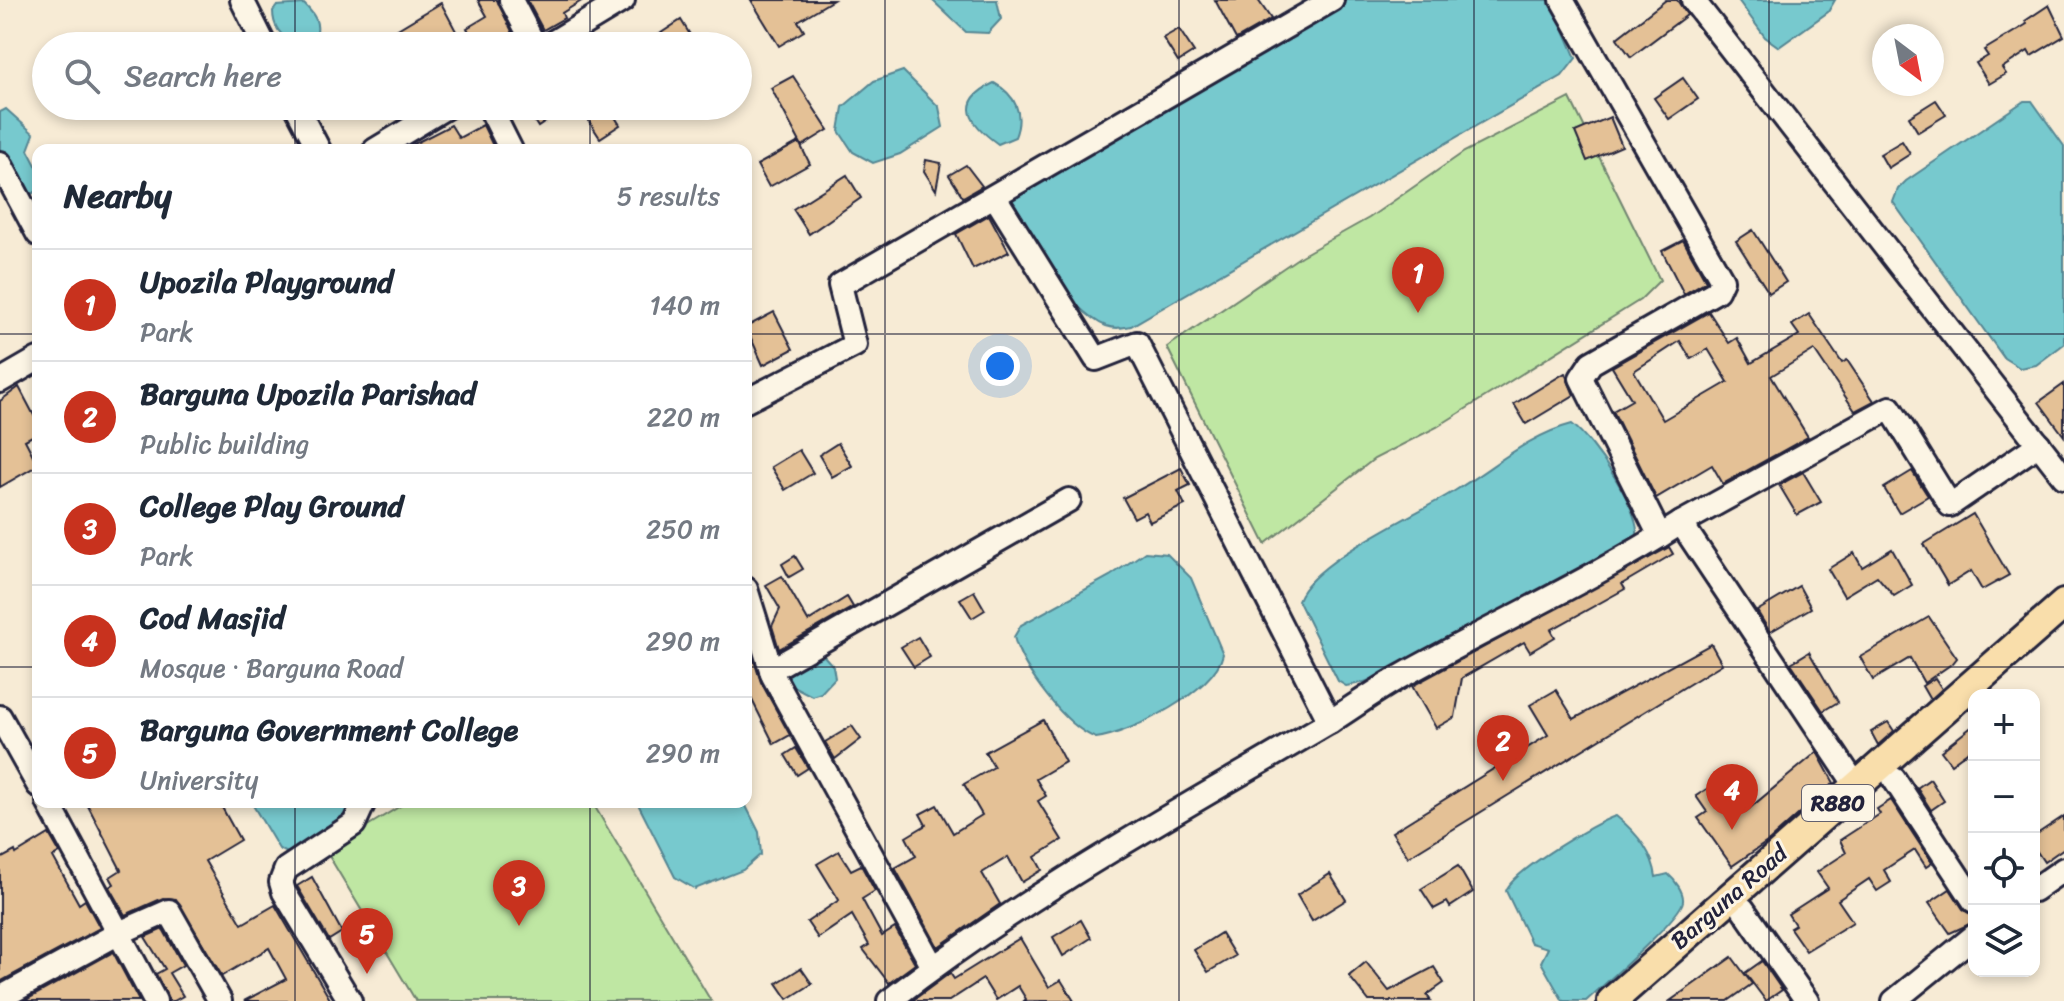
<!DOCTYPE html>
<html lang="en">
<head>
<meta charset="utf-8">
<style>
	:root { --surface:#fff; --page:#f6f6f7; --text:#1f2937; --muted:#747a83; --line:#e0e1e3; --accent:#c8321e }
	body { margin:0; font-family:Sriracha,sans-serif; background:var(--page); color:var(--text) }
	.controls { position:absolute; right:24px; bottom:24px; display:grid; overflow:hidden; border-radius:16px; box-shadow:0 4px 12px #0003 }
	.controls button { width:72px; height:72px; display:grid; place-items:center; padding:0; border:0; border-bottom:2px solid var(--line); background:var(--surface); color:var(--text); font:40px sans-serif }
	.compass { position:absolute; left:1872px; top:24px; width:72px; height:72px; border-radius:50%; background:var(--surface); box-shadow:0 4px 12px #0003; rotate:148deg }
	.you { position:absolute; left:1000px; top:366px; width:28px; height:28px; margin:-20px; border:6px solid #fff; border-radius:50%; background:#1a73e8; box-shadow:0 0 0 12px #1a73e833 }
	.badge { display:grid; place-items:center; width:52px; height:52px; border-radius:50%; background:var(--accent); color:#fff; font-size:26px; font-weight:700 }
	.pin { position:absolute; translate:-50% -66px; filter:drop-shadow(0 2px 4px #0008) }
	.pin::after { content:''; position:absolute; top:42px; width:28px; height:24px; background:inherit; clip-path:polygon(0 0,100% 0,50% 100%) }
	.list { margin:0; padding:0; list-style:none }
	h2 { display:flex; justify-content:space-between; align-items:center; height:104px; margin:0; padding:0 32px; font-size:34px }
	h2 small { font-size:26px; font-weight:400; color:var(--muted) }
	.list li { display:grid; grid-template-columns:52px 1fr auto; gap:24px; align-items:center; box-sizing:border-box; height:112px; padding:0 32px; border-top:2px solid var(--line) }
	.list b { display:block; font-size:30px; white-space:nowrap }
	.list p { margin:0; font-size:26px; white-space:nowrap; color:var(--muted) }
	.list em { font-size:26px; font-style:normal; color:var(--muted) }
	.icon { flex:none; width:44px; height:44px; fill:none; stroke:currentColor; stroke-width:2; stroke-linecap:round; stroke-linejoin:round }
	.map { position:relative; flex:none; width:2064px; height:1001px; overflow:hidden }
	.search { position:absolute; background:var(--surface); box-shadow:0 4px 12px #0003; left:32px; top:32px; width:720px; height:88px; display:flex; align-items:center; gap:20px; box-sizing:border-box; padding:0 28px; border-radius:44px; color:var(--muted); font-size:30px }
	.panel { position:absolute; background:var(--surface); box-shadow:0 4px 12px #0003; left:32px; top:144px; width:720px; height:664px; border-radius:16px }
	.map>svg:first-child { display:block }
</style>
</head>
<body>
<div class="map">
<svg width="2064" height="1001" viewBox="0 0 2064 1001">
	<rect width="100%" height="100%" fill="#f7ebd5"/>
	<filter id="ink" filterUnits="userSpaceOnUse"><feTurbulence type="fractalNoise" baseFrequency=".0125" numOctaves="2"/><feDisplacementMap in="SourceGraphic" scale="16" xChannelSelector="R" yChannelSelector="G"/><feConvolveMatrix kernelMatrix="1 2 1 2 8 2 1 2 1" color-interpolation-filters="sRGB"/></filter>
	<g filter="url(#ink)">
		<g fill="#bfe7a3" stroke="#70846f" stroke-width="2">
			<path d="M1570 98 1660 280 1640 300 1437 427 1374 459 1265 544 1167 347 1301 256 1369 218 1464 152Z"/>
			<path d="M407 802H592L711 1001H416L326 851Z"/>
		</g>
		<g fill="#77c9ce" stroke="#558693" stroke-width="2">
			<path d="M932 0H997L1001 19 988 33 966 32Z"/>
			<path d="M1342 0H1551L1576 58 1562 76 1131 326C1122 328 1115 329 1106 326 1072 313 1007 226 1010 192Z"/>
			<path d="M1738 0H1835L1828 12 1779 47 1765 37Z"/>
			<path d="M304 4C315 15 320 22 316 38L294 44C280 35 273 27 273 11L277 6Z"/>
			<path d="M903 71 939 107 943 127 900 154 873 163 853 152 839 131 843 107 874 81Z"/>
			<path d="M994 83C1016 95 1024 114 1015 137L998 144C970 124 954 102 994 83Z"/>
			<path d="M2024 101H2032L2064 146V344L2036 365 2020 368 2004 358 1893 202 1898 189 1906 181Z"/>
			<path d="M6 109 34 134 28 150 38 169V190L24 199 0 154V112Z"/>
			<path d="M1572 424C1594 441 1640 508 1637 537 1589 580 1509 605 1451 635 1419 652 1383 682 1346 686L1338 681 1298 600C1313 560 1418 514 1456 490 1494 467 1529 435 1572 424Z"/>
			<path d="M1145 552 1167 554 1191 578 1223 654C1215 691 1132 733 1096 738 1066 727 1022 669 1014 637L1021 625 1110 576Z"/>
			<path d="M815 646 833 666 835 678 821 693 812 696 785 682 781 675Z"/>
			<path d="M251 802H356V811L290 854 279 849Z"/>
			<path d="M637 802H744L759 832 761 854 743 870 695 889 675 877Z"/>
			<path d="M1616 816C1636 832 1653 853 1656 877L1668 874C1675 880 1684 892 1683 901 1681 918 1603 985 1586 1001H1563L1541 962 1548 948 1531 943 1506 891C1512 872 1595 822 1616 816Z"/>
		</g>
		<g fill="#e4c196" stroke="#22223b" stroke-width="2" fill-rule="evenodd">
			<path d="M478 0H497L519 46H477L467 28 487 16Z"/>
			<path d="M527 0H583L562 13 564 18 543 30Z"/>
			<path d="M751 0H833L798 21 804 31 779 46Z"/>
			<path d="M1215 0H1258L1271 19 1236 39Z"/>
			<path d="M1666 0H1677L1687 15 1631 57 1617 38Z"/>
			<path d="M441 3 456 31 430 46H399L391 33Z"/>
			<path d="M2049 5 2064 36 2031 56 2028 51 2002 68 2006 74 1989 84 1976 63 1988 56 1984 50 2027 24 2025 21Z"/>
			<path d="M681 20 697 46H664L658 35Z"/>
			<path d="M1179 29 1194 52 1178 62 1163 38Z"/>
			<path d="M793 76 828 130 802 146 771 88Z"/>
			<path d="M1683 78 1698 99 1669 119 1654 98Z"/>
			<path d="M1936 100 1946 115 1918 132 1909 117Z"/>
			<path d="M525 106H569L538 127Z"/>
			<path d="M579 106H608L620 125 600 138Z"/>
			<path d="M1610 117 1622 146 1587 161 1575 132Z"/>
			<path d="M451 125 459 138 483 125 495 150H410L408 147Z"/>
			<path d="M1902 141 1910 154 1888 168 1880 154Z"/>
			<path d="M799 142 810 164 769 187 757 165Z"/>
			<path d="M926 160 941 163 936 190 924 171Z"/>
			<path d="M966 165 982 186 963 197 949 175Z"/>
			<path d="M847 175 861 198 809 234 793 209Z"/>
			<path d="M989 215 1009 252 973 269 956 234Z"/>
			<path d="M1753 230 1786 282 1769 293 1736 241Z"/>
			<path d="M1683 240 1706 281 1684 294 1662 251Z"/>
			<path d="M774 312 793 349 763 365 746 327Z"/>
			<path d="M1709 312 1729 343 1737 338 1751 363 1799 335 1792 325 1809 314 1842 363 1847 360 1874 401 1855 411 1814 350 1771 376 1808 437 1723 484 1712 465 1656 498 1613 411 1632 400 1612 367ZM1680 341 1691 359 1708 349 1728 382 1663 420 1634 371Z"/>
			<path d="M1565 373 1574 395 1526 424 1514 404Z"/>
			<path d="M2064 384V436L2039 402Z"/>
			<path d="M19 387 38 423V433L25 440 38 465 0 487V401Z"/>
			<path d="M838 443 852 466 832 477 819 455Z"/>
			<path d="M799 450 813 473 785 490 771 467Z"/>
			<path d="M1181 468 1190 485 1178 491 1185 505 1150 522 1145 512 1134 518 1123 498Z"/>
			<path d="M1912 471 1928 496 1899 513 1884 488Z"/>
			<path d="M1803 472 1821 502 1797 515 1779 485Z"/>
			<path d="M1973 514 2009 575 1982 590 1971 571 1948 585 1924 544Z"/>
			<path d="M1669 547 1673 554 1622 584 1625 589 1551 630 1555 637 1530 652 1524 642 1462 678 1455 717 1436 728 1412 686Z"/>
			<path d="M1892 549 1912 585 1894 596 1877 576 1844 596 1828 569 1854 553 1862 567Z"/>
			<path d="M795 556 803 569 789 577 782 564Z"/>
			<path d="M782 576 808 621 847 597 853 607 779 649 772 626 780 609 766 585Z"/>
			<path d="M1799 586 1811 608 1770 632 1757 611Z"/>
			<path d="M974 591 985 610 972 618 960 599Z"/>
			<path d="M1929 617 1957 658 1953 663 1924 683 1910 658 1873 680 1860 657Z"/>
			<path d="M746 636 761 682 790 735 774 744 746 688Z"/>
			<path d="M918 637 930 657 914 667 901 647Z"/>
			<path d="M1711 644 1722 664 1408 857 1392 832 1548 735 1530 705 1556 690 1574 719Z"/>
			<path d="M1809 652 1838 702 1823 711 1791 663Z"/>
			<path d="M1935 678 1942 689 1930 700 1922 686Z"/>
			<path d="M1043 720 1065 762 1036 779 1046 796 1038 801 1062 840 1035 857 1042 870 1022 882 1008 857 982 873 1000 904 938 947 895 868 916 856 906 837 926 825 920 814 937 805 953 833 982 815 964 784 994 767 985 752Z"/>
			<path d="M1888 722 1894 731 1878 745 1871 732Z"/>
			<path d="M1974 725V747L1951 764 1941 751Z"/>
			<path d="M852 726 861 739 835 759 825 742Z"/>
			<path d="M796 748 808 768 797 775 785 755Z"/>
			<path d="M1817 752 1834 783 1770 840 1732 866 1698 818 1707 812 1696 796 1719 781 1745 812Z"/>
			<path d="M1930 779 1944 801 1931 810 1917 788Z"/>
			<path d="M1891 800 1932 863 1926 867 1915 850 1884 870 1891 882 1877 891 1869 879 1838 900 1853 922 1806 951 1790 928 1795 925 1788 914 1828 888 1817 872 1846 853 1840 840 1880 814 1877 809Z"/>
			<path d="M86 802H219L240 840 205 861 212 873 242 924 275 905 331 1001H244L286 979 269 948 222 976 176 899 163 898 125 915 109 887 114 884 110 877 121 870Z"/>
			<path d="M2064 816V848L2044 862 2034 847V836Z"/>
			<path d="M49 834 60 853 53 857 79 904 85 900 100 928 0 982V859L15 851 16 854Z"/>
			<path d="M839 851 851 870 861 865 875 891 862 899 882 936 895 928 915 964 889 983 863 949 869 945 852 915 818 938 807 922 839 900 817 864Z"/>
			<path d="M1458 866 1473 892 1450 907 1447 902 1434 909 1421 889Z"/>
			<path d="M1330 874 1346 900 1312 921 1297 895Z"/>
			<path d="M312 877 342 932 329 940 297 886Z"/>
			<path d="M1950 889 1963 909 1974 915V922L1950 933 1929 903Z"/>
			<path d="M1081 920 1091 938 1063 956 1053 937Z"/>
			<path d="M163 929 183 965 169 973 183 996 174 1001H169L156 974 165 969 145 937Z"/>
			<path d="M1221 933 1235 956 1208 972 1194 950Z"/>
			<path d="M1020 938 1049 987 1061 980 1074 1001H1024L1026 999 1018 986 996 1000 983 979 949 1001H912L950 973 954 979Z"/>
			<path d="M113 952 139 1001H24Z"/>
			<path d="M1732 957 1752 984 1728 1001H1670Z"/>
			<path d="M1762 961 1782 990 1766 1001 1745 973Z"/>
			<path d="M1366 962 1389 991 1434 967 1444 983 1427 995 1431 1001H1369L1349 976Z"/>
			<path d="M801 968 812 984 788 999 777 983Z"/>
		</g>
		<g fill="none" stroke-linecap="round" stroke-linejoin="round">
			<g stroke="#22223b" stroke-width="28">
				<g id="minor">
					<path d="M242 0 265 46"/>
					<path d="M511 0 535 46"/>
					<path d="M1562 0 1722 280 1717 291 1591 363 1581 378 1660 536"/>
					<path d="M1693 0 2064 477"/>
					<path d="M547 46 623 0"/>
					<path d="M296 106 319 150"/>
					<path d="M489 106 511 150"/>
					<path d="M375 150 448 106"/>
					<path d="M0 163 38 234"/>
					<path d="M995 197 1096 359 1137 343 1330 722"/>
					<path d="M0 381 38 359"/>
					<path d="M746 401 855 345 840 285 1332 0"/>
					<path d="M1681 523 1890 408 1950 505 2039 444"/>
					<path d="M746 589 773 676 933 967"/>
					<path d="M771 670 1069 500"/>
					<path d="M0 717 38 785"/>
					<path d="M1894 779 1974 901"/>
					<path d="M48 802 155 1001"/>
					<path d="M2034 890 2064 869"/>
					<path d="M1743 909 1807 1001"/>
					<path d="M0 998 119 933 169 911 220 1001"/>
					<path d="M350 1001 284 892 281 882 286 869 354 824 364 802"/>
					<path d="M889 1001C1028 893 1177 812 1328 723 1352 708 1375 691 1400 677 1493 625 1590 581 1681 523L1857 787"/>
					<path d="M1894 1001 1974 936"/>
				</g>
			</g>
			<g stroke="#22223b" stroke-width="34">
				<path id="major" d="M1612 1001 2064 604"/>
			</g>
			<use href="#minor" stroke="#fcf5e5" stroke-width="22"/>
			<use href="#major" stroke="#f9deab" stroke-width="28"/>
		</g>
	</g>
	<path fill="none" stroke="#22223b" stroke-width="2" stroke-opacity="0.55" d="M295 0V46M590 0V46M885 0V1001M1179 0V1001M1474 0V1001M1769 0V1001M295 106V150M590 106V150M0 334H38M746 334H2064M0 667H38M746 667H2064M295 802V1001M590 802V1001"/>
	<g text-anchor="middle" stroke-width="6" stroke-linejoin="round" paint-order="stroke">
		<rect fill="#fcf5e5" stroke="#63616e" stroke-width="2" x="1802" y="785" width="72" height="36" rx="6"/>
		<g font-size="22" font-weight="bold" fill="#22223b">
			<text x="1838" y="811">R880</text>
		</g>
		<g font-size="24" fill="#22223b" stroke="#fcf5e5">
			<text transform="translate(1729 897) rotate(-41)" y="8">Barguna Road</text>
		</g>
	</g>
</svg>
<div class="controls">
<button>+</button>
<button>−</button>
<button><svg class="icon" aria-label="locate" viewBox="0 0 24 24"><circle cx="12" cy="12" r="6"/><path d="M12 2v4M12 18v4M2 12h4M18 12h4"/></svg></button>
<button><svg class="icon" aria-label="layers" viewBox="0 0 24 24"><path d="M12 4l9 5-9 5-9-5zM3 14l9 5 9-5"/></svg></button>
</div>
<svg class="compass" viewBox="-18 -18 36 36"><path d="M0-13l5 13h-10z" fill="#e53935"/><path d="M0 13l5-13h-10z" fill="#747a83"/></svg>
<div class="you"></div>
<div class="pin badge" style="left:1418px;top:313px">1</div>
<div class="pin badge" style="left:1503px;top:781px">2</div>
<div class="pin badge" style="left:519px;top:926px">3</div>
<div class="pin badge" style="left:1732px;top:830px">4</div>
<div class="pin badge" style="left:367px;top:974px">5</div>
<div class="search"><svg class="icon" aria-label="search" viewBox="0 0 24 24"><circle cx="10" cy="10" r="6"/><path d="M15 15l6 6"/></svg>Search here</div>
<section class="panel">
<h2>Nearby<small>5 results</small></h2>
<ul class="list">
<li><span class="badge">1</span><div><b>Upozila Playground</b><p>Park</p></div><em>140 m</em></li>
<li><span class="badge">2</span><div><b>Barguna Upozila Parishad</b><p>Public building</p></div><em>220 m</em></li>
<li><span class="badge">3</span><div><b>College Play Ground</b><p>Park</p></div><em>250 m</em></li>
<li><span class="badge">4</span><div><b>Cod Masjid</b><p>Mosque · Barguna Road</p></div><em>290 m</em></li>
<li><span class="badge">5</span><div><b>Barguna Government College</b><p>University</p></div><em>290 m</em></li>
</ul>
</section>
</div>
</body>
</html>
